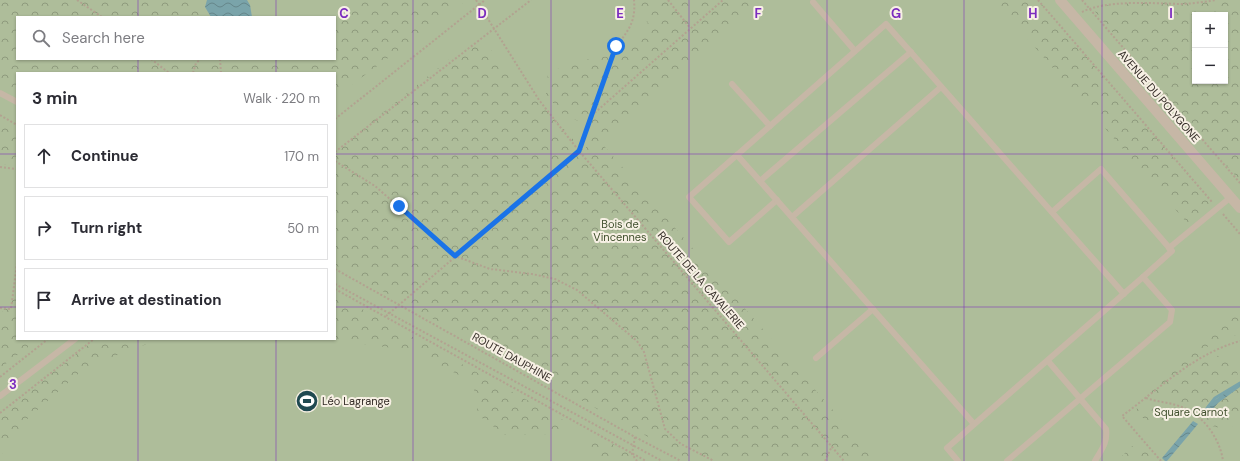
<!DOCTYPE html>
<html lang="en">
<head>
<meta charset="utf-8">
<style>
	:root { --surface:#fff; --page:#f7f7f7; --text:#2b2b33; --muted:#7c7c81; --line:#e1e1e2 }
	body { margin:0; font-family:"DM Sans",sans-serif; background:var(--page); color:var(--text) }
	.controls { position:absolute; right:12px; top:12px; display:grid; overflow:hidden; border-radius:0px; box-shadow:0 1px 3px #0004 }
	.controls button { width:36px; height:36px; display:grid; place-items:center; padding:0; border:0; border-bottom:1px solid var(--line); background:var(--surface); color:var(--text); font:20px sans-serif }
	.stop { position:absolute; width:12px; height:12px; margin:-9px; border:3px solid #1a73e8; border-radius:50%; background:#fff }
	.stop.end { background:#1a73e8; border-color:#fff; box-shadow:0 1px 4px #0008 }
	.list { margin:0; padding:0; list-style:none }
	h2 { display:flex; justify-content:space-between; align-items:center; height:52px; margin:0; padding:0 16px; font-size:17px }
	h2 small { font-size:13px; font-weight:400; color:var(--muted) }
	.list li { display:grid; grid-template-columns:26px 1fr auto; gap:12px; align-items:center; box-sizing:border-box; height:64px; margin:0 8px 8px; padding:0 8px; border:1px solid var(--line); border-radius:0px }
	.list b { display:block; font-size:15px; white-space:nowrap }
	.list em { font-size:13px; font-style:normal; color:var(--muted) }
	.icon { flex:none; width:22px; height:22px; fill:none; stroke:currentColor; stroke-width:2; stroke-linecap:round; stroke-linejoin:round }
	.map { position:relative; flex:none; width:1240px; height:461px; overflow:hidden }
	.search { position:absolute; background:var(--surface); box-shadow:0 1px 3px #0004; left:16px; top:16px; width:320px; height:44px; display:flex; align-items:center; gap:10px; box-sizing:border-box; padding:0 14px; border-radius:0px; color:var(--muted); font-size:15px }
	.panel { position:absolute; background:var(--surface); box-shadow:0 1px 3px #0004; left:16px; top:72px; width:320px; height:268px; border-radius:0px }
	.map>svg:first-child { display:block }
</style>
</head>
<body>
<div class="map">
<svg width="1240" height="461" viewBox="0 0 1240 461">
	<defs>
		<pattern id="forest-crowns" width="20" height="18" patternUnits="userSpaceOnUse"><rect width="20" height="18" fill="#aebd9a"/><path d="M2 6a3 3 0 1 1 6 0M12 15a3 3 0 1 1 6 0" fill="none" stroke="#8e9a7d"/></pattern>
		<pattern id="water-waves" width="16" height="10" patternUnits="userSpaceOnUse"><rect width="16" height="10" fill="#7aa4aa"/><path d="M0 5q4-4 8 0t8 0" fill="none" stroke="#65868a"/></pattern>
	</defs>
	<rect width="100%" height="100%" fill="#efe7d9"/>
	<path fill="#aebd9a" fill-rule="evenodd" d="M0 0H1240V461H0ZM1195 15H1225V81H1195ZM17 17H335V59H17ZM17 73H335V339H17Z"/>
	<g fill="url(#forest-crowns)" fill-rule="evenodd">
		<path d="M0 0H202L197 7 203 17H17V59H198L206 66 214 65 222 59H335V17L353 6 352 2 347 0H467L335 97V73H17V90L0 81Z"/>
		<path d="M638 0H759L599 140 877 461H692L335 265V151L473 40 491 50 585 152 591 127 561 113 546 94 548 72 595 57 620 56 648 23 634 5Z"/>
		<path d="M994 0H1038L1213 204 1188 224Z"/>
		<path d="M1126 0H1227L1240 9V181L1092 8C1105 0 1114 9 1127 8ZM1195 15H1225V81H1195Z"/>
		<path d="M0 123 17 131V165L0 164Z"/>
		<path d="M17 288V339H39L0 368V316Z"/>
		<path d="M335 294 565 421 564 434 505 435 478 415 473 383 415 351 324 339H335Z"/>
		<path d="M1240 307V318L1235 327 1237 335C1211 340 1210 340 1198 363L1223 354 1235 364 1240 383V417L1229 430 1212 426 1198 412 1185 404 1172 399 1148 395 1128 408Z"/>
		<path d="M96 339H166L130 349 78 374 25 421 17 437 0 456V413Z"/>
		<path d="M1152 404 1175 406 1178 412C1165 430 1147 428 1136 409Z"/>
		<path d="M592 432 642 461H591Z"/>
		<path d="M1132 446 1152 451 1160 461H1117Z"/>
	</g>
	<g fill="url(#water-waves)">
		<path d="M207 0H247L250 5 252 17H211L205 7Z"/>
		<path d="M1240 382V387L1218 403 1206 417 1204 418 1200 414 1208 405Z"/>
		<path d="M1193 421 1198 424 1167 461H1165L1162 458Z"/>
	</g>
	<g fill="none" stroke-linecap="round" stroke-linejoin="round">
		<path stroke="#7aa4aa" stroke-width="3" d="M1208 407 1215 398 1240 383"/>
		<g stroke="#b2a290" stroke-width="2" stroke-dasharray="2 2" stroke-linecap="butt">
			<path d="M77 0 102 17"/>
			<path d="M476 0 539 100 579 151 844 461"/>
			<path d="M668 0 690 28"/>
			<path d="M1038 0 1212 202"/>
			<path d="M1082 0 1240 183"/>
			<path d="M1082 12C1106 0 1150 3 1179 4 1191 4 1204 2 1216 0"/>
			<path d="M151 59 169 73"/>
			<path d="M220 59 221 73"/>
			<path d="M193 73 196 63 201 59"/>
			<path d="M0 115 17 125"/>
			<path d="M591 116C598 98 603 79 610 61 619 35 637 31 634 0"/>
			<path d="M335 119 485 0"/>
			<path d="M335 152 531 0"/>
			<path d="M335 161 375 186 455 256 490 269 532 274 555 279 577 290 637 341 644 352 665 429 681 444 714 461"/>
			<path d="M0 167 17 169"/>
			<path d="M1223 214 1240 234"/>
			<path d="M335 269 635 437 681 461"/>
			<path d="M335 284 662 461"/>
			<path d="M335 289 646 461"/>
			<path d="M0 308 11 309 17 263"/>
			<path d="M386 316 579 151 590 117 723 0"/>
			<path d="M0 377 48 339"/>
			<path d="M1146 398C1157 402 1168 402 1179 406 1202 413 1220 438 1223 461"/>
			<path d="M0 413 94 339"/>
			<path d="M635 437 632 454 637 461"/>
			<path d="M825 461 832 446"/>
			<path d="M1161 461 1122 416C1160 388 1194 354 1240 341"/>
		</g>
		<g stroke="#c6b7a6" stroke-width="6">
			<path d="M813 2 855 51"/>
			<path d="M732 84 770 126"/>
			<path d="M0 93 17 102"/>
			<path d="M737 155 689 197 729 242 777 200"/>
			<path d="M760 181 911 52"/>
			<path d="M1052 212 1101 169 1172 251 1143 277"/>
			<path d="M792 217 941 87"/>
			<path d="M1169 248 1231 197"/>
			<path d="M816 358 873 309"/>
			<path d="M1048 361 1106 429C1108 443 1101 450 1095 461"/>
			<path d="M0 396 75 339"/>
			<path d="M974 424 737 155 886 24 1124 294"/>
			<path d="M958 461 947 448 1143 277 1172 310 1170 322 1007 461"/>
		</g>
		<path stroke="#c6b7a6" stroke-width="10" d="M1060 0 1240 208"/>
	</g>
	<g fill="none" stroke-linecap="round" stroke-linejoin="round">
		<path stroke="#1a73e8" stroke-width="5" d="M399 206 455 256 579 151 616 46"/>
	</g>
	<path fill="none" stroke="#7b2cbf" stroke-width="1" stroke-opacity="0.55" d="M138 0V17M276 0V17M413 0V461M551 0V461M689 0V461M827 0V461M964 0V461M1102 0V461M138 59V73M276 59V73M0 154H17M335 154H1240M0 307H17M335 307H1240M138 339V461M276 339V461"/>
	<defs>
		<g id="stadium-disc" transform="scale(1.15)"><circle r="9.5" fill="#1f4951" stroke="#f7f0e4"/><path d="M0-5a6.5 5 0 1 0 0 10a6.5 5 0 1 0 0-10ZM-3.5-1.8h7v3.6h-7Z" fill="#fff"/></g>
	</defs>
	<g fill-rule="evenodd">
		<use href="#stadium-disc" x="307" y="401"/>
	</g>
	<g text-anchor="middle" stroke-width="4" stroke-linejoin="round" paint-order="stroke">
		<g font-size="11" fill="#332b26" stroke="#f7f0e4">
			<text transform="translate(1159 96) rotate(49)" y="4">AVENUE DU POLYGONE</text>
			<text transform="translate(701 280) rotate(49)" y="4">ROUTE DE LA CAVALERIE</text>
			<text transform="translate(512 357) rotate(29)" y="4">ROUTE DAUPHINE</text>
		</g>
		<g font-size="11" fill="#3f4f2c" stroke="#f7f0e4">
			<text x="620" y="228">Bois de<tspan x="620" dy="13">Vincennes</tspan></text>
			<text x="1191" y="416">Square Carnot</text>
		</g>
		<g font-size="11" fill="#332b26" stroke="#f7f0e4" text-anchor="start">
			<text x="322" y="405">Léo Lagrange</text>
		</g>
	</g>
	<g font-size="13" text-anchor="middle" font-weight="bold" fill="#7b2cbf" stroke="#f7f0e4" stroke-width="4" stroke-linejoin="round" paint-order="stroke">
		<text x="344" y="18">C</text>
		<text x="482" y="18">D</text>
		<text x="620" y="18">E</text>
		<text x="758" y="18">F</text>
		<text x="896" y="18">G</text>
		<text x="1033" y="18">H</text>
		<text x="1171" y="18">I</text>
		<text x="13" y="389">3</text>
	</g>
</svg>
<div class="controls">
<button>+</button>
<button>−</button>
</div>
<div class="stop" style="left:616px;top:46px"></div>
<div class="stop end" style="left:399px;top:206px"></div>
<div class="search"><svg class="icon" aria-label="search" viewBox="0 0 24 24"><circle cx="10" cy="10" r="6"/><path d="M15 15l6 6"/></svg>Search here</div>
<section class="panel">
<h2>3 min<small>Walk · 220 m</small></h2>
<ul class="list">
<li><svg class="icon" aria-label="ahead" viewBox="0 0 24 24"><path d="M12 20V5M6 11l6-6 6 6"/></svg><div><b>Continue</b></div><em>170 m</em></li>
<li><svg class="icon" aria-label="right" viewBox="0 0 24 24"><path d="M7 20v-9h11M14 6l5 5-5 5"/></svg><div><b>Turn right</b></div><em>50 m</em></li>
<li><svg class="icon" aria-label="arrive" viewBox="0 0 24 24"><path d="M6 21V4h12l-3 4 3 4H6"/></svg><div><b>Arrive at destination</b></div></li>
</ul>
</section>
</div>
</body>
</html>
